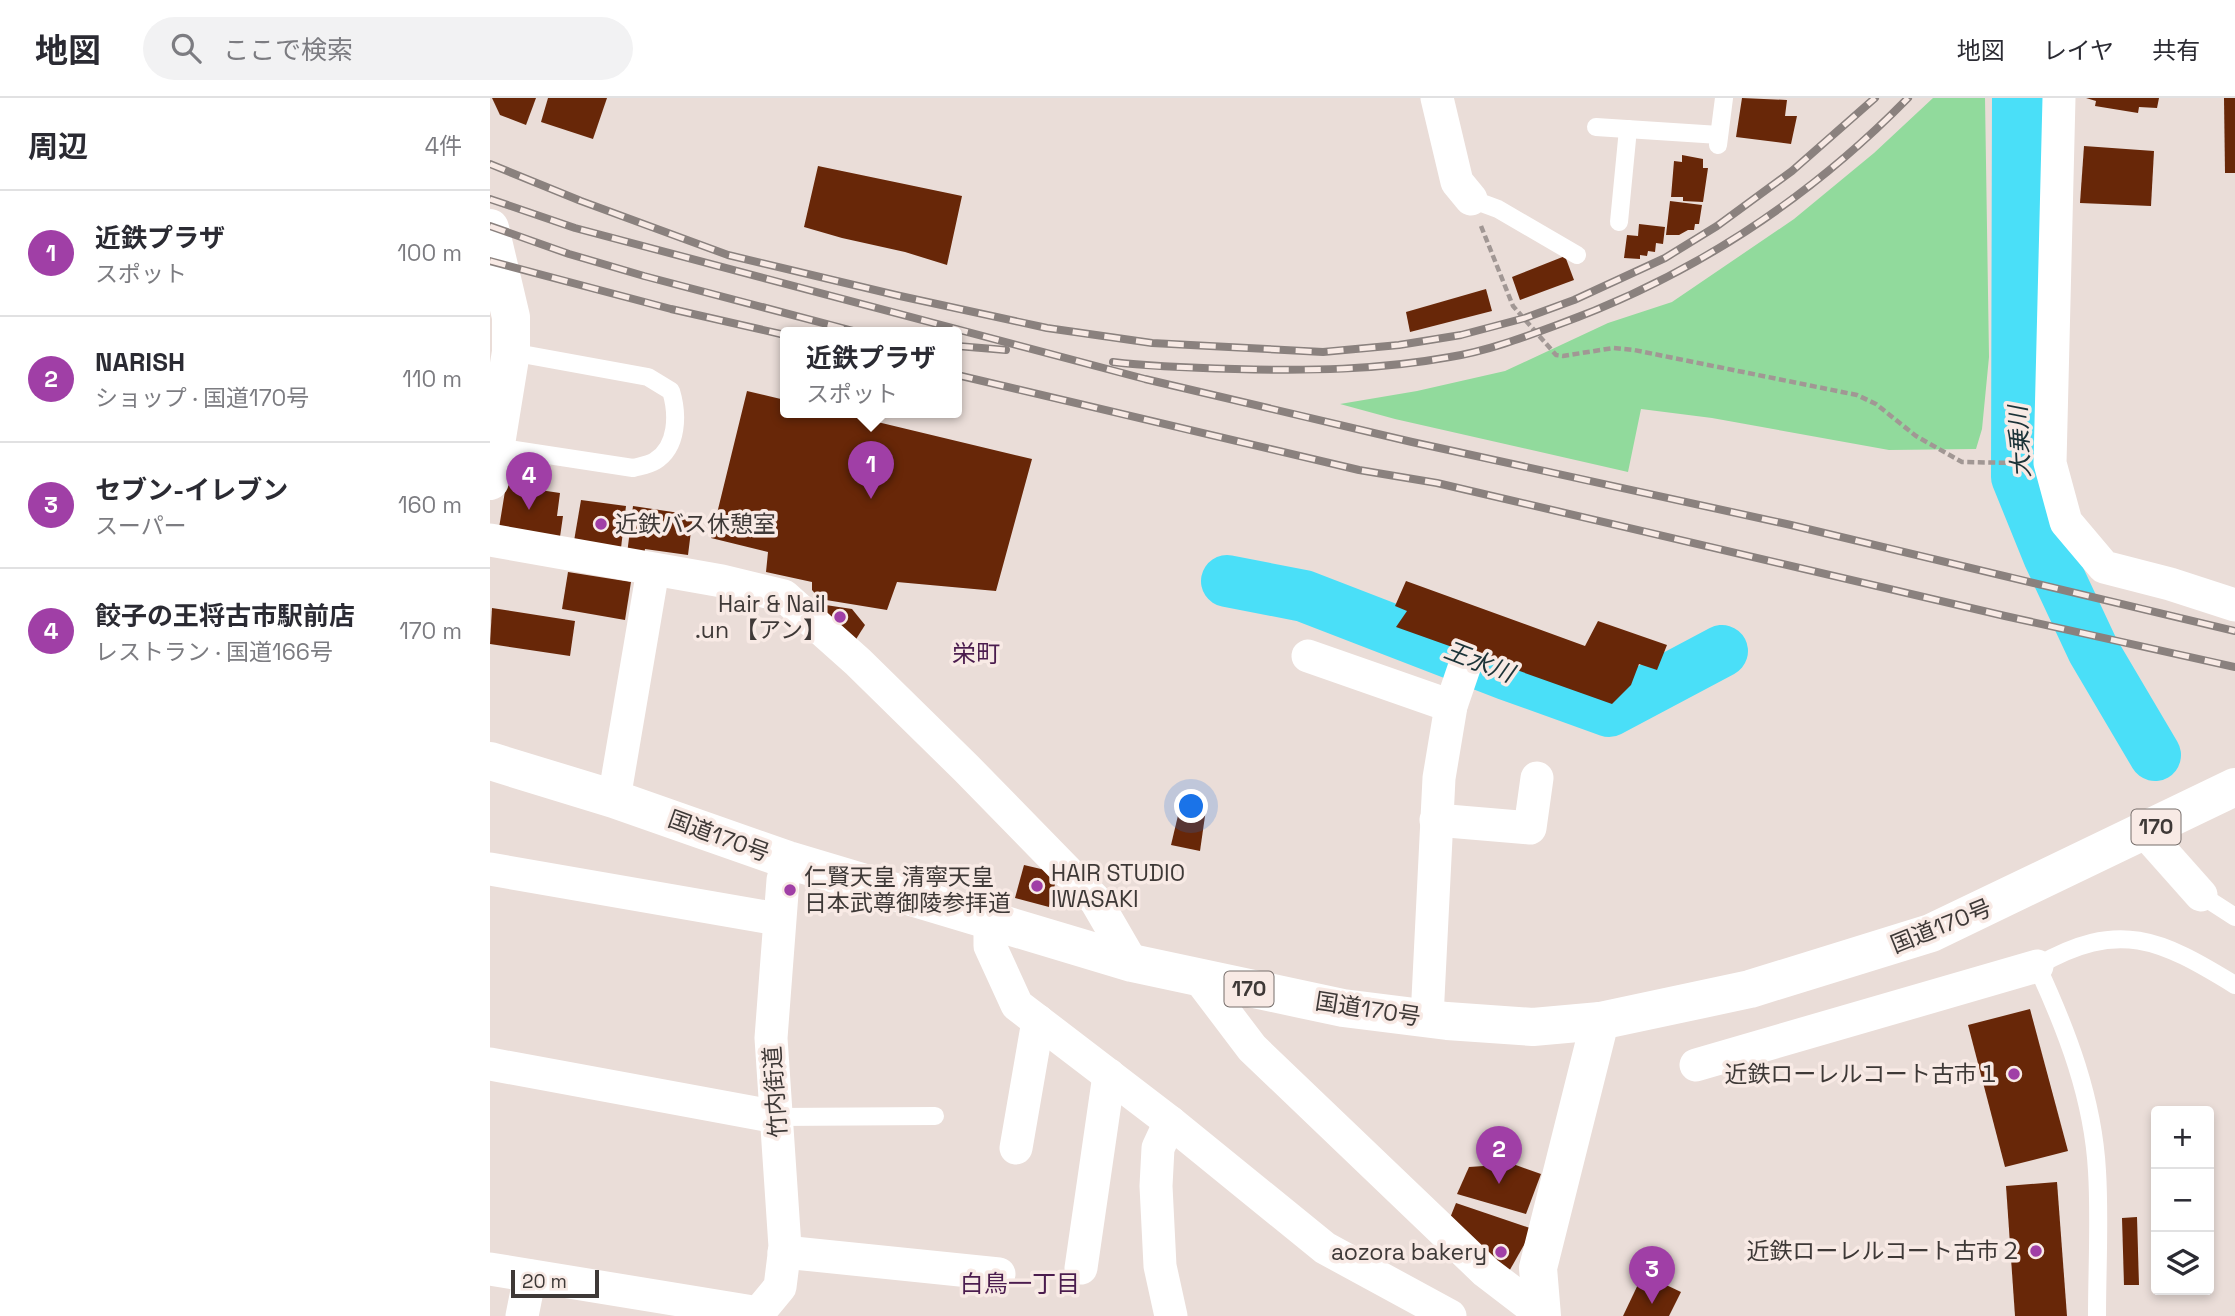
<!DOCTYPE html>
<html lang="ja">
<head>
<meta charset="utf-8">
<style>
	:root { --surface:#fff; --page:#f2f2f3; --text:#2b2b33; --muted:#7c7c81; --line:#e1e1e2; --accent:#a03fa6 }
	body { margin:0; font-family:"Space Grotesk","Noto Sans JP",sans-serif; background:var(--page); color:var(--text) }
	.controls { position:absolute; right:21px; bottom:21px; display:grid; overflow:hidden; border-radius:7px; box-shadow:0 4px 10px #0003 }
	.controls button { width:63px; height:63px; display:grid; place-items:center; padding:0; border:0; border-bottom:2px solid var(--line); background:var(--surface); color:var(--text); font:35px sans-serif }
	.scale { position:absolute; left:21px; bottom:18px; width:88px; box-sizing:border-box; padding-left:7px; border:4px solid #3e3937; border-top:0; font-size:19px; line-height:24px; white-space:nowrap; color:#3e3937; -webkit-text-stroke:5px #f8eae5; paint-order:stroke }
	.you { position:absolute; left:702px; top:709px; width:24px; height:24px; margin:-18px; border:5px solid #fff; border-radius:50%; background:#1a73e8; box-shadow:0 0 0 10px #1a73e833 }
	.badge { display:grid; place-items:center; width:46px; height:46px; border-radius:50%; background:var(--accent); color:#fff; font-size:23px; font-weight:700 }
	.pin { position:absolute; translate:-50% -58px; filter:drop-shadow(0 2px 4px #0008) }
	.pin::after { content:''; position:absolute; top:37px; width:24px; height:21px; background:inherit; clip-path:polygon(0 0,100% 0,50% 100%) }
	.popup { position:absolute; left:290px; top:229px; width:182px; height:91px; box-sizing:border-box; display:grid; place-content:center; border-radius:7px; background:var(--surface); filter:drop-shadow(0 2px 5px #0005); font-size:23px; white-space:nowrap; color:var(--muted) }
	.popup b { font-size:26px; color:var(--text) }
	.popup::after { content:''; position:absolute; left:50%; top:100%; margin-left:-14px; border:14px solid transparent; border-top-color:var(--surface) }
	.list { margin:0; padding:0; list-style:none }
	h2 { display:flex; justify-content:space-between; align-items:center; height:91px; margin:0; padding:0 28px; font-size:30px }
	h2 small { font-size:23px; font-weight:400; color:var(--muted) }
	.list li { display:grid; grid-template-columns:46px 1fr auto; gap:21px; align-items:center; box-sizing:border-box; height:126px; padding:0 28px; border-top:2px solid var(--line) }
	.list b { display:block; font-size:26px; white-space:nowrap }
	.list p { margin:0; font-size:23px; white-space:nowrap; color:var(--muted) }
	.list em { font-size:23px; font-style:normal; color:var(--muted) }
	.icon { flex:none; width:38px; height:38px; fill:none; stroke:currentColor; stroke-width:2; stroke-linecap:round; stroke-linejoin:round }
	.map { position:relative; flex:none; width:1745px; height:1218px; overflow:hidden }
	header { display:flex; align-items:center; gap:42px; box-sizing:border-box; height:98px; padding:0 35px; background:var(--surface); border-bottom:2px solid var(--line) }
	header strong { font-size:33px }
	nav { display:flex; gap:38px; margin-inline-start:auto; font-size:24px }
	.search { width:490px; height:63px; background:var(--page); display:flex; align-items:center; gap:18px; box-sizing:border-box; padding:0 24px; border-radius:38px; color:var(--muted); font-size:26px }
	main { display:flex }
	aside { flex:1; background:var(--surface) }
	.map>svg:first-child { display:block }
</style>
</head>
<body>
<header>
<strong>地図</strong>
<div class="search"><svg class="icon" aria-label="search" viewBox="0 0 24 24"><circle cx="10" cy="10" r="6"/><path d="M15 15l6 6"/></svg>ここで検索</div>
<nav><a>地図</a><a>レイヤ</a><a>共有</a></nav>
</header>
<main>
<aside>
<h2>周辺<small>4件</small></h2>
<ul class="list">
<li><span class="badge">1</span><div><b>近鉄プラザ</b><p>スポット</p></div><em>100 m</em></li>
<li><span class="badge">2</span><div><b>NARISH</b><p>ショップ · 国道170号</p></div><em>110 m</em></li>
<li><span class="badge">3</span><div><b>セブン-イレブン</b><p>スーパー</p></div><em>160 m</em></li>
<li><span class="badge">4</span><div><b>餃子の王将古市駅前店</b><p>レストラン · 国道166号</p></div><em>170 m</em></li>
</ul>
</aside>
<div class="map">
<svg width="1745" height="1218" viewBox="0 0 1745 1218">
	<rect width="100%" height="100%" fill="#eaddd8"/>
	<path fill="#91da9c" d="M1443 0H1495L1499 259 1492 331 1486 351 1399 352 1222 320 1151 311 1138 374 905 321 850 306 927 293 1015 273 1118 225 1182 204 1304 121 1384 55Z"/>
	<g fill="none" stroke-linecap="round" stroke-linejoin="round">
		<g stroke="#4adff8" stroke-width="52">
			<path d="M1528 0 1527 379 1559 458 1603 552 1665 657"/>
			<path d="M737 483 814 498 1016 576 1119 613 1232 553"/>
		</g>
	</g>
	<g fill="#682708">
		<path d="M2 0H46L36 27 10 17Z"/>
		<path d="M58 0H117L103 41 51 24Z"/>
		<path d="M1252 0 1297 2 1295 18H1307L1301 46 1246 39Z"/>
		<path d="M1596 0H1669L1667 10 1649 9 1648 15 1605 8 1606 3Z"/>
		<path d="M1734 0H1745V75H1735Z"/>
		<path d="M1594 48 1664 53 1661 108 1590 105Z"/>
		<path d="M1192 57 1213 61V70H1218L1213 104 1193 103V99H1181L1184 63 1192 64Z"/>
		<path d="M328 68 472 98 457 167 415 154 352 140 314 129Z"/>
		<path d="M1180 103 1212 107 1209 126H1205L1204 132H1198L1189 137H1176Z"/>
		<path d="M1149 126 1175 129 1173 146 1166 145 1165 154 1158 153 1157 158 1150 157V161L1134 160 1137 137 1148 138Z"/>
		<path d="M1075 158 1084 182 1030 202 1022 179Z"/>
		<path d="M996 191 1002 213 920 234 916 214Z"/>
		<path d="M257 293 295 302V315H350L542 361 506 493 407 484 397 512 330 501 322 492V484L276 474 278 454 221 440Z"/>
		<path d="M16 387 70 395 67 418H73L70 439 9 430Z"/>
		<path d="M91 402 136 408 131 450 84 443Z"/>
		<path d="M143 408 203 417 198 457 155 451 154 458 137 456Z"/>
		<path d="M78 474 141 484 135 522 72 511Z"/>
		<path d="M916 483 1095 548 1108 523 1177 547 1167 572 1149 566 1141 587 1122 606 906 529 917 513 905 508Z"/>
		<path d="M329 506 362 511 375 527 363 546 321 510Z"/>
		<path d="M2 510 85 523 80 558 0 546Z"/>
		<path d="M690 709 716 711 710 753 681 747Z"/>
		<path d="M534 767 568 775 559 809 525 800Z"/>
		<path d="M1540 911 1578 1053 1515 1069 1478 927Z"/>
		<path d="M1023 1066 1051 1076 1036 1116 967 1096 979 1069Z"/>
		<path d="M1567 1084 1577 1218H1525L1516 1088Z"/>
		<path d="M966 1105 1043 1131 1017 1177 958 1125Z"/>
		<path d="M1647 1119 1649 1187H1634L1632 1120Z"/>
		<path d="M1153 1176 1191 1194 1179 1218H1133Z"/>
	</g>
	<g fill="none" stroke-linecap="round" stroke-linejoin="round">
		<path stroke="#a19794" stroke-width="4.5" stroke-dasharray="7 3.5" stroke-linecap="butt" d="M991 128 1023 208 1066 257 1073 258 1123 250 1144 252 1367 297 1386 306 1426 338 1472 364 1529 365"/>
		<g stroke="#fff" stroke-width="18">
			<path d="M1106 29 1229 37"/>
			<path d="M1228 47 1234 0"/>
			<path d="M981 101 1008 111 1087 157"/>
			<path d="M1129 124 1138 31"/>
			<path d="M5 349 143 370C150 368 159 367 165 363 188 349 188 316 181 293L158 279 21 254"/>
			<path d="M1711 797 1745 819"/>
			<path d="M287 1019 445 1018"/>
			<path d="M1607 1218C1607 1170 1610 1121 1607 1073 1603 1000 1577 933 1547 868 1629 821 1670 841 1745 887"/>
		</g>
		<g stroke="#fff" stroke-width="33">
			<path d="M947 0 967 84 981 101"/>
			<path d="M1569 0 1560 365 1576 424 1614 469 1680 486 1745 507"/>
			<path d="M0 442 232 483 294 498 368 564 476 670 606 803 642 865"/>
			<path d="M818 558 961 608"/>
			<path d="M124 701 163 472"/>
			<path d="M946 722 1040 730 1047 680"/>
			<path d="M1655 734 1711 797"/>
			<path d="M0 771 276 819"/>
			<path d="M500 823V848L527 907 680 1024 835 1150 960 1218"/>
			<path d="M709 880 762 950 996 1174 1051 1216"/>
			<path d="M937 920 949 680 961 608 975 567"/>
			<path d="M0 966 287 1019"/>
			<path d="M1206 967 1547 868"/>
			<path d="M680 1024 668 1050 666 1088 670 1168 681 1218"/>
			<path d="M526 1050 548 923"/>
			<path d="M294 1154 509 1176"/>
			<path d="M591 1170 619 977"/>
			<path d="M0 1171 269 1215"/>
			<path d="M32 1218 40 1178"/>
			<path d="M266 1218 290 1189 295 1149 281 940 293 782 298 762"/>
		</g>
		<path stroke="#fff" stroke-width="38" d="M1052 1218 1048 1170 1110 923"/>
		<g stroke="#fff" stroke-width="38">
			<path d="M0 130 21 219V254L0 383"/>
			<path d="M0 663 124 701 298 762 642 865 853 910 957 923 1043 929 1110 923 1260 891 1441 835 1745 689"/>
		</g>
		<g stroke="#8a817e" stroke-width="8">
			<g id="rail">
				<path d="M0 66 91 103 238 157 410 198 557 230 662 245 833 254 909 247 971 237 1035 220 1084 202 1175 160 1227 128 1302 73 1385 0"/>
				<path d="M0 101 85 130 655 281 922 344 1301 427 1745 533"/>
				<path d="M0 128 79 156 154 178 371 235"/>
				<path d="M0 163 181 211 295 237"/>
				<path d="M467 248 516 252"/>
				<path d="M623 264C664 269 704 270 745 271 818 273 888 272 960 259 997 253 1032 240 1067 227 1200 179 1319 101 1418 0"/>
				<path d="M467 277 869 372 947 385 1515 518 1745 569"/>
			</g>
		</g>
		<use href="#rail" stroke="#f8eae5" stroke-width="5" stroke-dasharray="16" stroke-linecap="butt"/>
	</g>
	<g fill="#a03fa6" stroke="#f8eae5" stroke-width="2.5">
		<circle cx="111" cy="426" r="7"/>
		<circle cx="350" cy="519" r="7"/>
		<circle cx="547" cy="788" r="7"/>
		<circle cx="300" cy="792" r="7"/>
		<circle cx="1524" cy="976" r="7"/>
		<circle cx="1546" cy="1153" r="7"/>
		<circle cx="1011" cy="1154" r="7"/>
	</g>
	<g text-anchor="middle" stroke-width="7" stroke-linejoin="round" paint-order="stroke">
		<g fill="#f8eae5" stroke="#766e6b" stroke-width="2">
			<rect x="1641.5" y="711.5" width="49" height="35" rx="5"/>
			<rect x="734.5" y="873.5" width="49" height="35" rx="5"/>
		</g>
		<g font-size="21" font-weight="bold" fill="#3e3937">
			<text x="1666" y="736">170</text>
			<text x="759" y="898">170</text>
		</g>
		<g font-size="23" fill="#3e3937" stroke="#f8eae5" text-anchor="end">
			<text x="125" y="434" text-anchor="start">近鉄バス休憩室</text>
			<text x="336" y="514">Hair &amp; Nail<tspan x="336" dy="26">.un 【アン】</tspan></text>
			<text x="561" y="783" text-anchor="start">HAIR STUDIO<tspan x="561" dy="26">IWASAKI</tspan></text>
			<text x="314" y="787" text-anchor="start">仁賢天皇 清寧天皇<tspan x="314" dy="26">日本武尊御陵参拝道</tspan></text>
			<text x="1510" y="984">近鉄ローレルコート古市１</text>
			<text x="1532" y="1161">近鉄ローレルコート古市２</text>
			<text x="997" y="1162">aozora bakery</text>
		</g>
		<g font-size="23" fill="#3e3937" stroke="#f8eae5">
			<text transform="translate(229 738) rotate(20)" y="8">国道170号</text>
			<text transform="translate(1451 828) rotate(-22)" y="8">国道170号</text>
			<text transform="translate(878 911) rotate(9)" y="8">国道170号</text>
			<text transform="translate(285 994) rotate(-94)" y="8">竹内街道</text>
		</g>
		<g font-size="24" font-style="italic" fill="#1b3338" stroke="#f8eae5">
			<text transform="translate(1530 344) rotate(-93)" y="8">大乗川</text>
			<text transform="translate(989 564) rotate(21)" y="8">王水川</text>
		</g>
		<g font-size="24" fill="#4b1c4e" stroke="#f8eae5">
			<text x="486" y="564">栄町</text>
			<text x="530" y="1194">白鳥一丁目</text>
		</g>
	</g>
</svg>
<div class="controls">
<button>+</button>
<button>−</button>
<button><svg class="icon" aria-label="layers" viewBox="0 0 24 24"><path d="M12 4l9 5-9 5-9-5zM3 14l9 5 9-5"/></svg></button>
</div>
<div class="scale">20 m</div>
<div class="you"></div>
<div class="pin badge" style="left:381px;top:401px">1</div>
<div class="popup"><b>近鉄プラザ</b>スポット</div>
<div class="pin badge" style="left:1009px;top:1086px">2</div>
<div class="pin badge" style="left:1162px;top:1206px">3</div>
<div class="pin badge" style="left:39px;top:412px">4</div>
</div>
</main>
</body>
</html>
